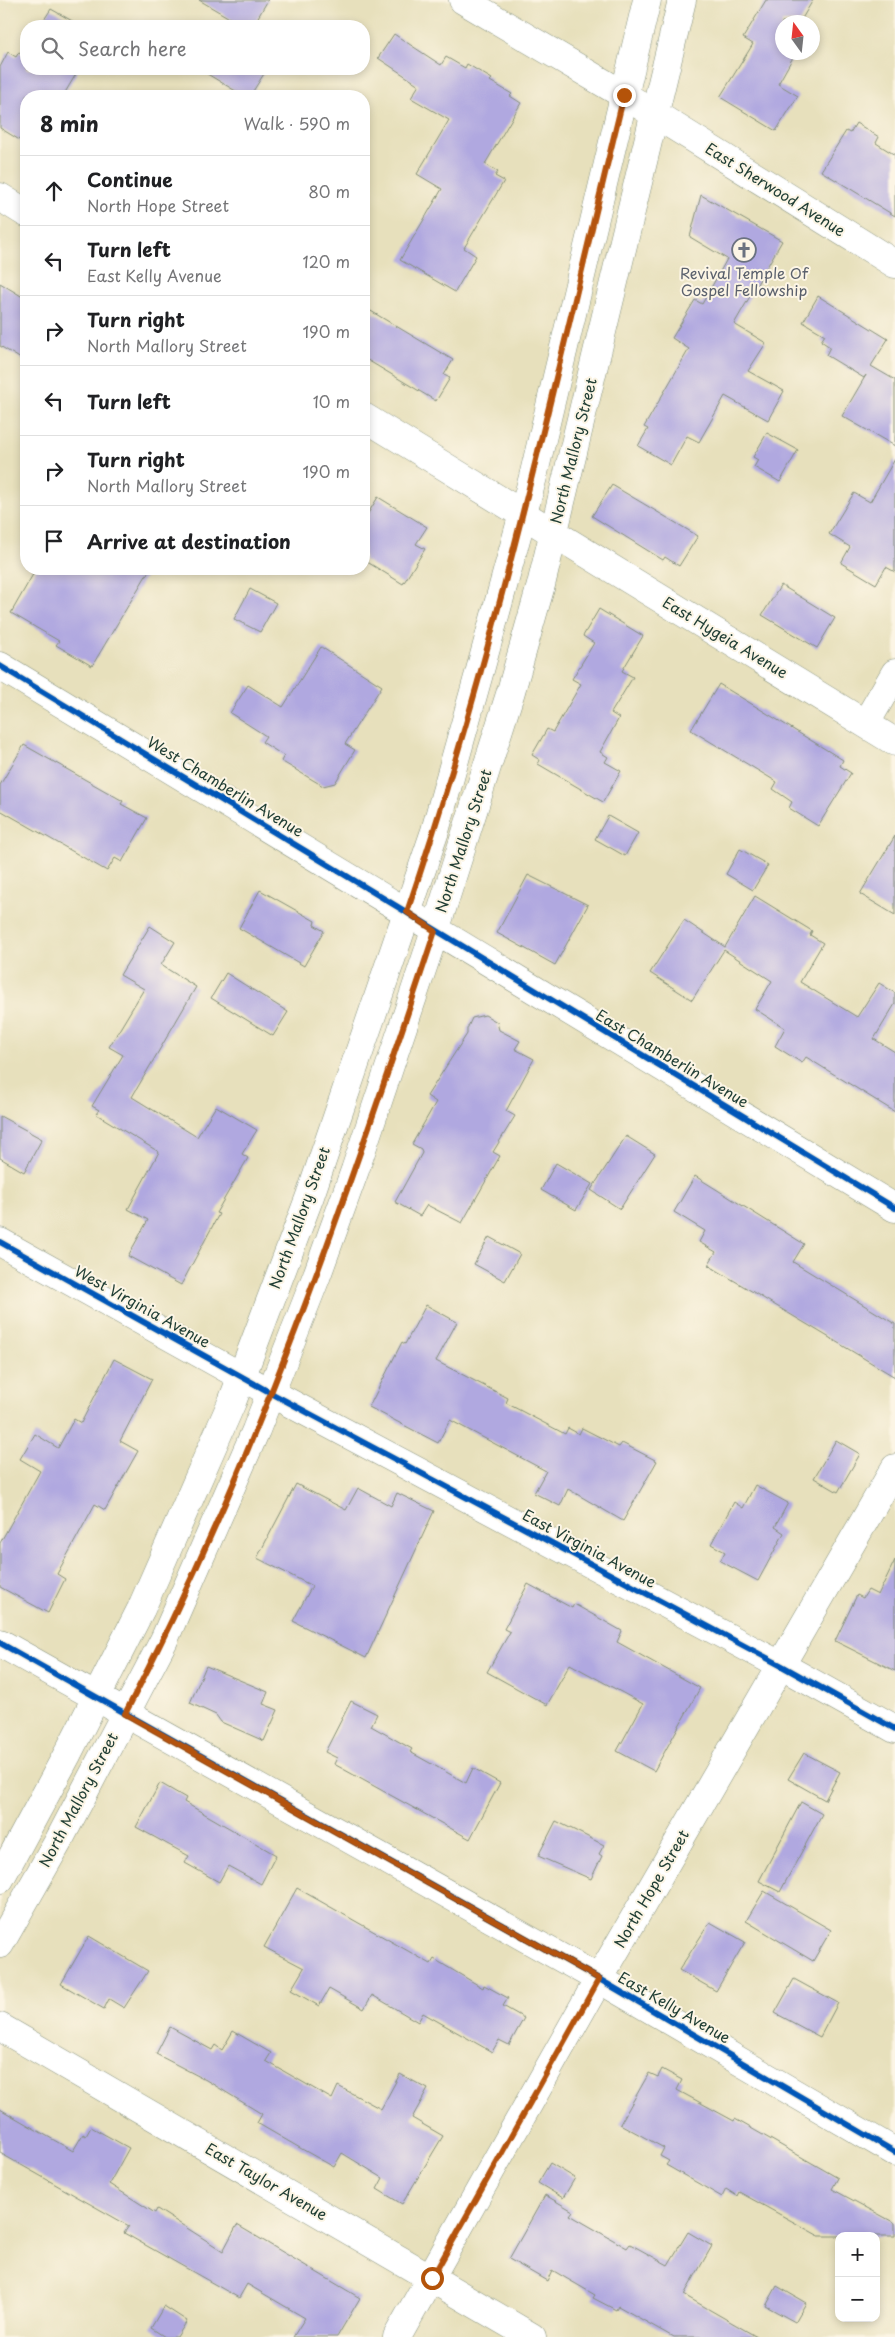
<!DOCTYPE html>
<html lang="en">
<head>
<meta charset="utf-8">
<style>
	:root { --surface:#fff; --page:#f2f2f2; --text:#202124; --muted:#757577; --line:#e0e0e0 }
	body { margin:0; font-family:"Playpen Sans",sans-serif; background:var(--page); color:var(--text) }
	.controls { position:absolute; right:15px; bottom:15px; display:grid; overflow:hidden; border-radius:10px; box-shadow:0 2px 8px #0003 }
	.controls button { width:45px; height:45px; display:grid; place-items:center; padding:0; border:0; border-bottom:1px solid var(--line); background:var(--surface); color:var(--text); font:25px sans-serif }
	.compass { position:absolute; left:775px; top:15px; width:45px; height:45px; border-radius:50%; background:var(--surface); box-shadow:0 2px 8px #0003; rotate:345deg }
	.stop { position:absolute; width:15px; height:15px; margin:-11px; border:4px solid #b45309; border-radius:50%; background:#fff }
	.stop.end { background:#b45309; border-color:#fff; box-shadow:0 1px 5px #0008 }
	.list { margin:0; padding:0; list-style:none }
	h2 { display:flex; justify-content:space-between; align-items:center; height:65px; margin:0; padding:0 20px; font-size:21px }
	h2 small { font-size:16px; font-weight:400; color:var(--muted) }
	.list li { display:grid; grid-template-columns:32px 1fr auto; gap:15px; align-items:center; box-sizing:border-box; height:70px; padding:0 20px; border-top:1px solid var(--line) }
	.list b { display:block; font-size:19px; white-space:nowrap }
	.list p { margin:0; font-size:16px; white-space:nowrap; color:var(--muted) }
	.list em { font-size:16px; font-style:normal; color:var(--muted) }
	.icon { flex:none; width:28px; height:28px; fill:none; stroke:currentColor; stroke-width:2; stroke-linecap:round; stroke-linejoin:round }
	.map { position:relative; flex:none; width:895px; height:2337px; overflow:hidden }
	.search { position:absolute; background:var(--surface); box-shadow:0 2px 8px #0003; left:20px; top:20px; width:350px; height:55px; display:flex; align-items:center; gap:12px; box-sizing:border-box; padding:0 18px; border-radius:20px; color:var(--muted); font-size:19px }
	.panel { position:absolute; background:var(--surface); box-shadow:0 2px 8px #0003; left:20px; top:90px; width:350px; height:485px; border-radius:20px }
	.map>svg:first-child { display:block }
</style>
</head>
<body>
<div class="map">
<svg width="895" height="2337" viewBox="0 0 895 2337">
	<rect width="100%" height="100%" fill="#fcf5e5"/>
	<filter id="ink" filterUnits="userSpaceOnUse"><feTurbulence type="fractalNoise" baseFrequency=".02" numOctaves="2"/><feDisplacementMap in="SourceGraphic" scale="10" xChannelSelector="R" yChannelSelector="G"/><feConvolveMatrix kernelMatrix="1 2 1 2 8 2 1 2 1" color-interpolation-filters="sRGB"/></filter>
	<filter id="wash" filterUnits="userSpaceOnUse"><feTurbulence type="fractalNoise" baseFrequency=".0096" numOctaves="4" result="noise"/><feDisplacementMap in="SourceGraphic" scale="20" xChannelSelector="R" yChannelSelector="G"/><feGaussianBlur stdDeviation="1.12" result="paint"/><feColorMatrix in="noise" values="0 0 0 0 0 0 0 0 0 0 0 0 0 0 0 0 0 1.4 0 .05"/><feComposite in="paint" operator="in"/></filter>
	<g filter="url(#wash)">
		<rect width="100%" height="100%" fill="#e7e0bc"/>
		<g id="blocks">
			<g fill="#b0a8e0">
				<path d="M199 0H268L253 26H243Z"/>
				<path d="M766 0H813L800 22H782V52H796L778 84 798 96 776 131 720 97 753 44 743 38Z"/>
				<path d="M51 9 74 22 71 26H40Z"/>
				<path d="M394 34 441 65 446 57 465 68 467 64 492 79 490 81 512 94 510 96 521 103 485 164 498 172 495 176 504 181 464 248 476 256 455 292 400 260 442 189 417 174 449 120 411 98 419 85 378 58Z"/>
				<path d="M26 50V69H79L63 96H26V144L0 128V67L8 52 16 57 19 52 24 55Z"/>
				<path d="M199 69H267L250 96H244Z"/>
				<path d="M856 123 879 137 876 143 895 155V216L821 171 846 131 850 133Z"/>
				<path d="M701 195 782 241 734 324 766 343 748 371 784 391 768 420 725 396 699 442 687 436 671 465 638 446 648 429 644 427 689 349 672 338 695 300 702 304 727 259 690 237Z"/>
				<path d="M0 283 26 299V362L0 346Z"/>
				<path d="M818 296 888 339 871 366 895 380V446L842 416 866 375 864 378 826 355 830 347 821 341 825 335 803 322Z"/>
				<path d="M364 307 453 360 444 375 450 378 436 401 364 358Z"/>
				<path d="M767 433 798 450 780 482 754 467 758 460 753 457Z"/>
				<path d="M895 459V572L886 567 876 584 841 563 850 547 829 534 854 493 870 502Z"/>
				<path d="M612 485 698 536 679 566 665 557 663 560 592 516Z"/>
				<path d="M378 497 427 527 416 544 425 549 403 584 364 560V520Z"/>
				<path d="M36 569H150L92 666 56 645 59 641 11 613Z"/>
				<path d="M781 585 835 618 817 648 762 615Z"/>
				<path d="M250 589 276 603 260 632 234 619Z"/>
				<path d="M599 609 643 636 622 671 633 677 611 713 619 718 600 752 608 757 605 762 621 771 603 802 538 764 540 760 532 755 547 729 553 732 581 684 572 679 594 643 583 636Z"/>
				<path d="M321 647 382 686 345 744 355 750 335 783 323 786 281 761 284 756 262 742 266 736 230 713 248 685 283 707Z"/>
				<path d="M719 684 843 760 840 766 851 773 818 826 789 808 792 802 773 789 777 782 691 730Z"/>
				<path d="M24 745 123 801 121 804 147 818 122 862 115 858 107 871 0 810V785Z"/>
				<path d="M608 816 638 833 625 856 595 839Z"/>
				<path d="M895 836V915L860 894Z"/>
				<path d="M740 849 768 865 753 890 726 874Z"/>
				<path d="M528 875 588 905 555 965 497 933Z"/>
				<path d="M260 890 315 921 314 925 324 931 304 966 239 928Z"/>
				<path d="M755 896 812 931 810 935 823 943 800 982 857 1017 879 983 895 993V1004L874 1039 895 1052V1112L806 1057 802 1063 775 1046 785 1028 755 1009 772 981 724 950 692 1000 650 973 684 920 725 947Z"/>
				<path d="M150 926 175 942 161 965 196 987 132 1097 197 1137 216 1106 257 1130 242 1154 248 1158 216 1213 219 1214 181 1285 128 1256 148 1220 128 1209 159 1152 96 1114 99 1110 92 1106 123 1055 109 1047 144 989 120 975Z"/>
				<path d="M226 973 288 1012 273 1036 211 998Z"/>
				<path d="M485 1015 497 1022 499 1030 520 1041 515 1049 534 1059 506 1111 515 1116 493 1152 500 1156 462 1223 427 1205 420 1216 395 1202 422 1153 421 1149 412 1144 436 1102 427 1096 467 1034V1029L472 1018Z"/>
				<path d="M0 1116 42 1139 24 1172 0 1158Z"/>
				<path d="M626 1136 655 1154 620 1209 591 1190Z"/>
				<path d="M556 1163 592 1184 576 1210 541 1190Z"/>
				<path d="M695 1176 804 1244 793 1262 895 1324V1377L708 1265 716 1252 699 1242 705 1231 674 1212Z"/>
				<path d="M489 1237 520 1254 505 1281 474 1264Z"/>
				<path d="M426 1305 457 1322 436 1361 508 1398 506 1403 565 1434 568 1428 579 1434 582 1428 619 1447 622 1443 657 1461 623 1521 568 1489 560 1506 534 1493 546 1471 450 1420 438 1443 369 1407 402 1342 405 1344Z"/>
				<path d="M114 1359 152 1379 120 1441 138 1451 105 1510 95 1504 57 1574 65 1579 48 1613 0 1587V1543L40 1471 20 1459 35 1434 58 1448 74 1419 81 1423Z"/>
				<path d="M836 1440 860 1454 838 1492 814 1478Z"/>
				<path d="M296 1484 346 1510 358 1488 391 1506 397 1493 434 1511 366 1658 293 1621 312 1586 257 1558Z"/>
				<path d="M755 1485 788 1503 775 1527 784 1533 758 1581 720 1561 725 1552 711 1544 734 1502 743 1508Z"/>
				<path d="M895 1560V1671L835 1641 857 1595 863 1598 868 1590 878 1595Z"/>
				<path d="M528 1584 572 1608 574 1604 622 1631 617 1642 700 1688 654 1771 617 1751 643 1704 570 1664 547 1705 487 1672 510 1632 504 1629Z"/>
				<path d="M206 1666 268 1692 263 1704 278 1710 264 1741 221 1722 216 1715 190 1703Z"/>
				<path d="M351 1701 377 1714 371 1726 412 1749 410 1752 466 1783 473 1768 500 1783 470 1839 334 1764 337 1758 325 1752Z"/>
				<path d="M804 1753 840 1772 825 1800 788 1779Z"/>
				<path d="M160 1783 186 1798 184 1802 276 1855 261 1884 228 1866 219 1882 185 1863 189 1856 136 1827Z"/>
				<path d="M801 1802 822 1814 780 1892 759 1881Z"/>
				<path d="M556 1821 604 1845 599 1854 602 1856 591 1879 538 1856Z"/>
				<path d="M297 1888 431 1964 434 1959 483 1988 484 1985 508 1998 503 2006 524 2018 509 2045 499 2040 492 2052 423 2013 418 2022 372 1995 364 2009 329 1989 319 2006 291 1990 304 1968 264 1947Z"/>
				<path d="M764 1891 831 1930 813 1961 746 1921Z"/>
				<path d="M710 1922 745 1942 716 1991 679 1970Z"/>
				<path d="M89 1936 148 1971 124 2008 109 1999 104 2009 61 1984Z"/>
				<path d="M794 1979 838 2003 820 2037 775 2013Z"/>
				<path d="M170 2027 212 2050 215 2045 222 2050 233 2031 271 2053 266 2061 332 2099 338 2086 381 2109 400 2074 428 2089 412 2118 443 2136 402 2204 377 2189 383 2178 342 2153 334 2167 300 2148 257 2123 262 2114 206 2080 156 2054Z"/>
				<path d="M662 2069 682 2080 677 2090 734 2121 735 2119 838 2178 832 2189 895 2223V2236H819L739 2192 737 2196 726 2189 722 2197 666 2165 669 2161 660 2156 664 2148 620 2124 649 2073 658 2077Z"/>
				<path d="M0 2109 73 2151 83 2134 86 2136 91 2127 129 2148 109 2184 155 2213 157 2209 223 2251 237 2225 360 2298 337 2337H293L305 2318 247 2284 239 2298 124 2233 129 2226 0 2153Z"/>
				<path d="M550 2163 575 2178 563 2198 538 2183Z"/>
				<path d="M545 2195 573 2211 570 2215 627 2248 630 2244 668 2265 688 2232 712 2246 684 2295 757 2337H673L618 2306 616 2310 593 2298 595 2295 552 2270 547 2281 509 2259Z"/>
				<path d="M777 2286 806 2303 795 2322 766 2306Z"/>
				<path d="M164 2306 187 2321 177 2337H165L151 2328Z"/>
			</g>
		</g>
	</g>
	<g filter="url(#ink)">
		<use href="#blocks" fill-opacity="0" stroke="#838e78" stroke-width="1"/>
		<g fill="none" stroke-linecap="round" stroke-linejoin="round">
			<g stroke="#838e78" stroke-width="29">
				<g id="minor">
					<path d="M463 0 624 95 895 264"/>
					<path d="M0 197 26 213"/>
					<path d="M364 417 895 742"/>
					<path d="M0 666 895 1208"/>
					<path d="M866 723 895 673"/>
					<path d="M0 1242 271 1393 782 1666 895 1729"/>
					<path d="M0 1643 599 1979 895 2152"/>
					<path d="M0 2027 532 2337"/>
					<path d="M397 2337 599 1979 895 1468"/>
				</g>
			</g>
			<g stroke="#838e78" stroke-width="29">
				<g id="major">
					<path d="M0 1879 68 1753 141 1609 232 1402 310 1196 435 831 482 663 533 477 647 0"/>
					<path d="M0 1944 58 1842 164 1640 256 1430 317 1275 355 1170 435 931 511 691 541 585 682 0"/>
				</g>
			</g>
			<use href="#minor" stroke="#fff" stroke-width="28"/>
			<use href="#major" stroke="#fff" stroke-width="28"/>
			<g stroke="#fcf5e5" stroke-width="9">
				<g id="cycleway">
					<path d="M0 666 895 1208"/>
					<path d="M0 1242 271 1393 782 1666 895 1729"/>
					<path d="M0 1643 599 1979 895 2152"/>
				</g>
			</g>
			<use href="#cycleway" stroke="#0057b8" stroke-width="6"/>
		</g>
	</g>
	<g fill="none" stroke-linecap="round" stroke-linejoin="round" filter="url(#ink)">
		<path stroke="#b45309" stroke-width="6" d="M432 2278 599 1979 125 1714C255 1465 347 1198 435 931L407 912C498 645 557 369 624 95"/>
	</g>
	<defs>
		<g id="church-ring" transform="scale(1.25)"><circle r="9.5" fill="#fcf5e5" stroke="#6b7280" stroke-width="1.5"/><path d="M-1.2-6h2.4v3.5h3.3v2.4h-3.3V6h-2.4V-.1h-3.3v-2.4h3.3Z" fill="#6b7280"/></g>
	</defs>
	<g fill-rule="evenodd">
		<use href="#church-ring" x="744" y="250"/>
	</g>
	<g text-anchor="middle" stroke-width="4" stroke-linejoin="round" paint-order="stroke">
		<g font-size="15" fill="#1f3d34" stroke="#fcf5e5">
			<text transform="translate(775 190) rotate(32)" y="5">East Sherwood Avenue</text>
			<text transform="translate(574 451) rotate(-76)" y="5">North Mallory Street</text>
			<text transform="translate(725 638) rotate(31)" y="5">East Hygeia Avenue</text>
			<text transform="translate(225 787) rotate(31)" y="5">West Chamberlin Avenue</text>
			<text transform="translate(464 841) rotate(-72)" y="5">North Mallory Street</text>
			<text transform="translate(672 1059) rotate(31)" y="5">East Chamberlin Avenue</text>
			<text transform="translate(300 1218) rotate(-70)" y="5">North Mallory Street</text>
			<text transform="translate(142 1307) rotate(29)" y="5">West Virginia Avenue</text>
			<text transform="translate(589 1549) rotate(28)" y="5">East Virginia Avenue</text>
			<text transform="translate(79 1800) rotate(-62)" y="5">North Mallory Street</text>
			<text transform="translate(652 1889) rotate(-60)" y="5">North Hope Street</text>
			<text transform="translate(674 2008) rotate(30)" y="5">East Kelly Avenue</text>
			<text transform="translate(266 2182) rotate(30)" y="5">East Taylor Avenue</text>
		</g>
		<g font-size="15" fill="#5b616d" stroke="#fcf5e5">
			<text x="744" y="279">Revival Temple Of<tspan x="744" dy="17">Gospel Fellowship</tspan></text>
		</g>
	</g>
</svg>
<div class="controls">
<button>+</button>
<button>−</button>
</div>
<svg class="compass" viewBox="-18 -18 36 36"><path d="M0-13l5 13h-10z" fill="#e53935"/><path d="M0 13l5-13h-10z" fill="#757577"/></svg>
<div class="stop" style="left:432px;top:2278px"></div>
<div class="stop end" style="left:624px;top:95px"></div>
<div class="search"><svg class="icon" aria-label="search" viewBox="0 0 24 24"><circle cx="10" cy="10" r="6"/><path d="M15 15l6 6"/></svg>Search here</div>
<section class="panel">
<h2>8 min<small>Walk · 590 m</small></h2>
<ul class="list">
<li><svg class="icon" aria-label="ahead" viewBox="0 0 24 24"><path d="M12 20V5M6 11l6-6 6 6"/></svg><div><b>Continue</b><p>North Hope Street</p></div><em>80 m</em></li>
<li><svg class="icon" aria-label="left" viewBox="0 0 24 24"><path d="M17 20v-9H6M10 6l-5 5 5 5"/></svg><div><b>Turn left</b><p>East Kelly Avenue</p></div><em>120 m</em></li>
<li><svg class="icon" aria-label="right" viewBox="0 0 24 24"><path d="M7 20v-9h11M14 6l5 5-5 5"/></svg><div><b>Turn right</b><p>North Mallory Street</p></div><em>190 m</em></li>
<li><svg class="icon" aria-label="left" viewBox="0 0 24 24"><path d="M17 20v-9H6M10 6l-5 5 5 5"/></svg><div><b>Turn left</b></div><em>10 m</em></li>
<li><svg class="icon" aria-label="right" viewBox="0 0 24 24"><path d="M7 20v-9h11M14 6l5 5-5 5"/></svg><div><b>Turn right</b><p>North Mallory Street</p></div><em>190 m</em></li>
<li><svg class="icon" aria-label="arrive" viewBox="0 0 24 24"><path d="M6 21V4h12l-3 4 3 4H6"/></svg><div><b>Arrive at destination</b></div></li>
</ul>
</section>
</div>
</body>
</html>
